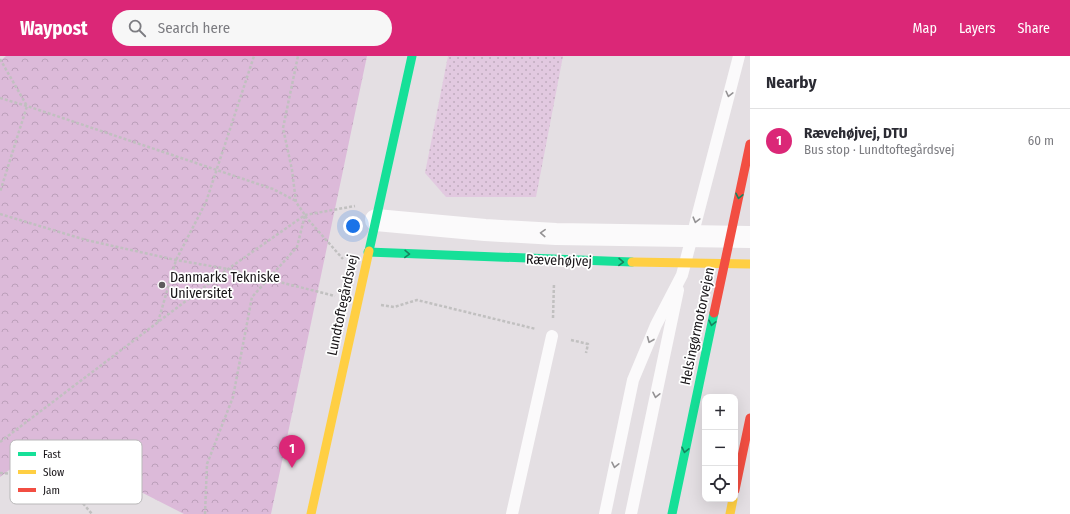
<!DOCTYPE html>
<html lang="en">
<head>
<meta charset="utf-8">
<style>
	:root { --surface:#fff; --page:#f7f7f7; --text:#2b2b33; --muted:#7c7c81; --line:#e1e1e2; --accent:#db2777 }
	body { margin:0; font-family:"Fira Sans Condensed",sans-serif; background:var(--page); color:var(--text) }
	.controls { position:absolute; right:12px; bottom:12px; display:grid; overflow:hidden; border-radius:8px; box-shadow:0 4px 16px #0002 }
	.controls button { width:36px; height:36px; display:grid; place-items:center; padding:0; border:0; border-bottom:1px solid var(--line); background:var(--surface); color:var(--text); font:20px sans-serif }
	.you { position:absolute; left:353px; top:170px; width:14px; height:14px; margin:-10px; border:3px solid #fff; border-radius:50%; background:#1a73e8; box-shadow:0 0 0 6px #1a73e833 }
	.badge { display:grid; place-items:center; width:26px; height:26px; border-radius:50%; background:var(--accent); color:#fff; font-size:13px; font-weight:700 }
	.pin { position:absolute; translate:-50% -33px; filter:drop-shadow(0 1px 2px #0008) }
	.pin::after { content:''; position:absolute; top:21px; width:14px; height:12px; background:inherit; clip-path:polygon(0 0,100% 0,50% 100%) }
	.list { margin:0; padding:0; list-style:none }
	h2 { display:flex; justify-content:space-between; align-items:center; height:52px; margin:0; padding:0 16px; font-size:17px }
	h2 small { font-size:13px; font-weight:400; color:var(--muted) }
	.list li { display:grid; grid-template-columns:26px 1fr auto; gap:12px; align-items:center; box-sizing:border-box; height:64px; padding:0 16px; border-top:1px solid var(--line) }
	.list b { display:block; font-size:15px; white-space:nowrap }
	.list p { margin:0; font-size:13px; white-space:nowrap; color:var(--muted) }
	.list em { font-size:13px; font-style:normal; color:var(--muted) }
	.icon { flex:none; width:22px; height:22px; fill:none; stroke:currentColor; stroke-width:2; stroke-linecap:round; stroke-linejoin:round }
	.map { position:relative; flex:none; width:750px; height:458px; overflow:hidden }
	header { display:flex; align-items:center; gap:24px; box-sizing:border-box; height:56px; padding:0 20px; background:var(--accent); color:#fff }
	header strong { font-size:19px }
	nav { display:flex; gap:22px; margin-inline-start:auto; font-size:14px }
	.search { width:280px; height:36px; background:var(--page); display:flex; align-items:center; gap:10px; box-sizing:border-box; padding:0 14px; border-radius:22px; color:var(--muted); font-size:15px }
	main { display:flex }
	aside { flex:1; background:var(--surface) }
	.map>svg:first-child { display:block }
</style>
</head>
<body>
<header>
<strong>Waypost</strong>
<div class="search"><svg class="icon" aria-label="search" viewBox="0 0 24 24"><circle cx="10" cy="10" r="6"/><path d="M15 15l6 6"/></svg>Search here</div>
<nav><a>Map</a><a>Layers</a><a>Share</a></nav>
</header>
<main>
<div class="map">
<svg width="750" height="458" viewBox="0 0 750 458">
	<defs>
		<pattern id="grass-dots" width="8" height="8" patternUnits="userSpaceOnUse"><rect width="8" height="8" fill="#e2c9e0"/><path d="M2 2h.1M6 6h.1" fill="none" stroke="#c1acbf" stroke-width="1.8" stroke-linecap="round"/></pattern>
		<pattern id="forest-crowns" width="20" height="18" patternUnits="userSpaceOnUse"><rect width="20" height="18" fill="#dcbad9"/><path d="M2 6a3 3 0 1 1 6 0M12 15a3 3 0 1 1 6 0" fill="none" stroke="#bc9fba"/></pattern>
	</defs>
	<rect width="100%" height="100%" fill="#e4dfe3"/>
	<path fill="url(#grass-dots)" d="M448 0H563L536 141H446L425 117Z"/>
	<path fill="url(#forest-crowns)" d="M6 0H367L271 458H184L45 387 0 421V5Z"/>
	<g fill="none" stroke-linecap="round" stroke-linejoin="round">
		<g stroke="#c1c0c0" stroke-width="2.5" stroke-dasharray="3 2" stroke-linecap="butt">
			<path d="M0 3 27 50 0 136"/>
			<path d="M0 42 27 50 273 133 296 145"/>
			<path d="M0 158 86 184 176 204 228 213 335 240"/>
			<path d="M305 160 343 203"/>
			<path d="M381 249 394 251 417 244 536 273"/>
			<path d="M553 262 554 227"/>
			<path d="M158 266 176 204 206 146 254 0"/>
			<path d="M571 284 588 288 586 297"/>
			<path d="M0 386 228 213 305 159 355 150"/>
			<path d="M0 417 17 418 49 434 80 444 92 458"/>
			<path d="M205 458 207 408 233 341 252 241 297 191 305 159 296 146 292 114 283 72 298 0"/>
		</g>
		<g stroke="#fbfafb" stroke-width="12">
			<path d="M512 458 552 280"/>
			<path d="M605 458 633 324 656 269 682 219 739 0"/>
			<path d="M631 458 678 234"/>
		</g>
		<path stroke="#fbfafb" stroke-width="22" d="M376 164 485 174 556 178 750 181"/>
		<g stroke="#16e098" stroke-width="9">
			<path d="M369 195 412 0"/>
			<path d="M368 196 632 206"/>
			<path d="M672 458 714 257"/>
		</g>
		<g stroke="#ffcf43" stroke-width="9">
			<path d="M632 206 750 208"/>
			<path d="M311 458 369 195"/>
			<path d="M730 458 733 443"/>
		</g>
		<g stroke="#f24e42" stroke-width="9">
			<path d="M714 257 750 88"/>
			<path d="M735 434 750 362"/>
		</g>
	</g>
	<defs><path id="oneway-chevron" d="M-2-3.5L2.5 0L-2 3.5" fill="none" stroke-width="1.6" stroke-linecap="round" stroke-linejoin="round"/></defs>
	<g stroke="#949294">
		<use href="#oneway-chevron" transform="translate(729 38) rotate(104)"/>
		<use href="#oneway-chevron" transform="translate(696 164) rotate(105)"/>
		<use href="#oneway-chevron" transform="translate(543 177) rotate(-177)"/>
		<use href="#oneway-chevron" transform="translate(650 284) rotate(112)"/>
		<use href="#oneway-chevron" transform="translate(656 339) rotate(102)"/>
		<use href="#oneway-chevron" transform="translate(615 409) rotate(102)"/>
	</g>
	<g stroke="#16845e">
		<use href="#oneway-chevron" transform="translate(739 140) rotate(102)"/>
		<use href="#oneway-chevron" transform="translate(407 198) rotate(2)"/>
		<use href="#oneway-chevron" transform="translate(621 206) rotate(1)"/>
		<use href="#oneway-chevron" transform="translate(712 267) rotate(102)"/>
		<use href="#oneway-chevron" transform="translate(685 394) rotate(102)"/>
	</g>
	<circle fill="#5f5b5e" stroke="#fff" stroke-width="1.5" cx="162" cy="229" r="4"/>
	<g text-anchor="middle" stroke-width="3.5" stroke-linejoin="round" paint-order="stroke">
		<g font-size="14" fill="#171417" stroke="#fff">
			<text transform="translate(559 204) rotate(2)" y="5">Rævehøjvej</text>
			<text transform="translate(342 249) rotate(-78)" y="5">Lundtoftegårdsvej</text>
			<text transform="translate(697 270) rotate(-78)" y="5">Helsingørmotorvejen</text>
		</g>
		<g font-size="14" fill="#171417" stroke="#fff" text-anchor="start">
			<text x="170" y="226">Danmarks Tekniske<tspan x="170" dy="16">Universitet</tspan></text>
		</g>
	</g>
	<rect x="10" y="384" width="132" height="64" rx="6" fill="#fff" stroke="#b9b8b9" stroke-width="1"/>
	<rect x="18" y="396" width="18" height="4" fill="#16e098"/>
	<rect x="18" y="414" width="18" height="4" fill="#ffcf43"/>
	<rect x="18" y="432" width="18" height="4" fill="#f24e42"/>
	<g font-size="11" fill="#171417">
		<text x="43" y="402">Fast</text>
		<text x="43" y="420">Slow</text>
		<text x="43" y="438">Jam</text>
	</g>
</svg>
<div class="controls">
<button>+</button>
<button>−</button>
<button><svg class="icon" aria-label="locate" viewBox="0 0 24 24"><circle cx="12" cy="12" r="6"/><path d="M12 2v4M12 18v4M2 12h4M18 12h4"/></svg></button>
</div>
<div class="you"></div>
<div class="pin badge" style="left:292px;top:412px">1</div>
</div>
<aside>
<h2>Nearby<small></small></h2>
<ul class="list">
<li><span class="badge">1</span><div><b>Rævehøjvej, DTU</b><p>Bus stop · Lundtoftegårdsvej</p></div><em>60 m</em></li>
</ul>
</aside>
</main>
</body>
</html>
